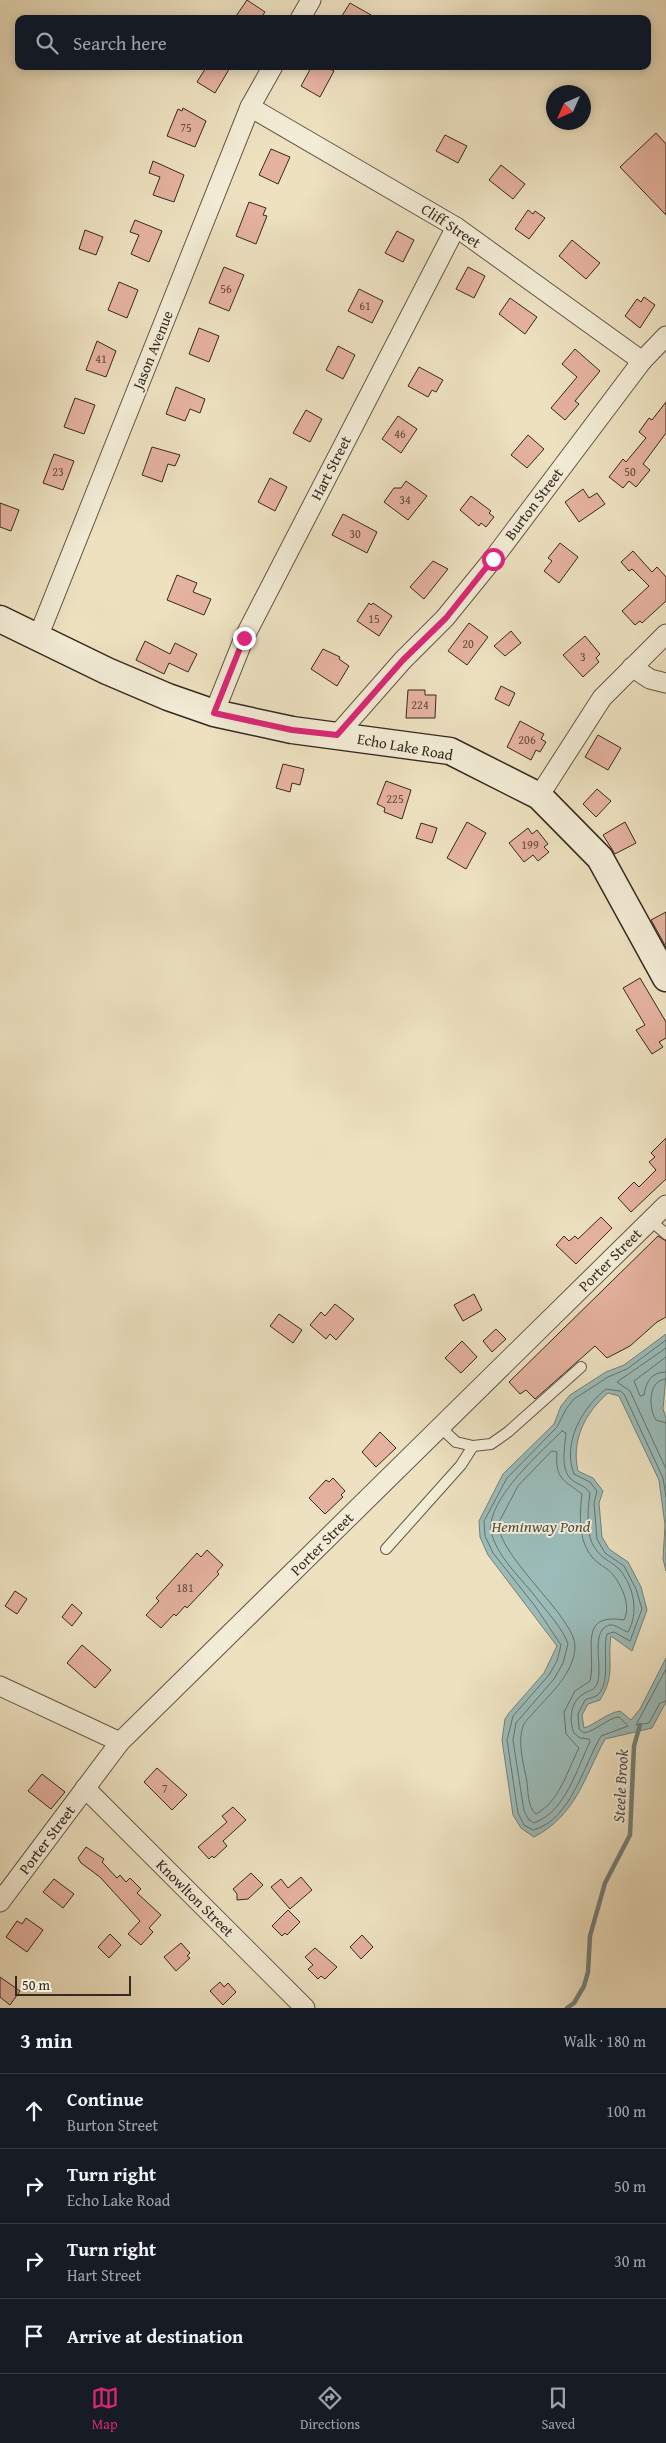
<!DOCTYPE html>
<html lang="en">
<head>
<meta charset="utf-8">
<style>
	:root { --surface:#171b24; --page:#20242c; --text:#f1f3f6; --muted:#9ea1a6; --line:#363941; --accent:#db2777 }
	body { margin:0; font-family:"Gentium Book Plus",serif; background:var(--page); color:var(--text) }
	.compass { position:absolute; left:546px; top:85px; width:45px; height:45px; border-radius:50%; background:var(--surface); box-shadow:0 2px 12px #0003; rotate:225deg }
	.scale { position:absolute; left:15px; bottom:12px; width:116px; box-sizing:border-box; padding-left:5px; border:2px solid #362920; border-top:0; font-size:14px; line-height:18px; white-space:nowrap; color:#362920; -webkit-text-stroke:4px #f3ecd6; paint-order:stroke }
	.stop { position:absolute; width:15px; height:15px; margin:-11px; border:4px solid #db2777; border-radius:50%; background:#fff }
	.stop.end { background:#db2777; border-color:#fff; box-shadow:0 1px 5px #0008 }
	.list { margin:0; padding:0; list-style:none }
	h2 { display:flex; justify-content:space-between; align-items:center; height:65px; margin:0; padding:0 20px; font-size:21px }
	h2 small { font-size:16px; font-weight:400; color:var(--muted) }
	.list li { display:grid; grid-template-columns:32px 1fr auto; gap:15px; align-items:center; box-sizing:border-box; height:75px; padding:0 20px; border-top:1px solid var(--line) }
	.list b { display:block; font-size:19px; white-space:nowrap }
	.list p { margin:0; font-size:16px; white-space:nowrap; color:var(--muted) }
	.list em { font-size:16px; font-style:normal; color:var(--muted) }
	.icon { flex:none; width:28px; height:28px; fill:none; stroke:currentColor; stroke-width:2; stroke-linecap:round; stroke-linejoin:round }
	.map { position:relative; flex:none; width:666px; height:2008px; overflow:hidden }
	.search { position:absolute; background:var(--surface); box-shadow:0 2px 12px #0003; left:15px; right:15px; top:15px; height:55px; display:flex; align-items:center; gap:12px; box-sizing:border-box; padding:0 18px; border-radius:10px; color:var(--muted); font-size:19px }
	.sheet { height:365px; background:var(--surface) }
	nav { display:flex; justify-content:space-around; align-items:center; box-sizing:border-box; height:70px; border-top:1px solid var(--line); background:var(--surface); font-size:14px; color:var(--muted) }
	nav a { display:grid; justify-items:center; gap:2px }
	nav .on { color:var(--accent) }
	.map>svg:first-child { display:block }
</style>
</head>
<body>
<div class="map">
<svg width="666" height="2008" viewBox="0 0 666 2008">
	<rect width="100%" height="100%" fill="#ede1c0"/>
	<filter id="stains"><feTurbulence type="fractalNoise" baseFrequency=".004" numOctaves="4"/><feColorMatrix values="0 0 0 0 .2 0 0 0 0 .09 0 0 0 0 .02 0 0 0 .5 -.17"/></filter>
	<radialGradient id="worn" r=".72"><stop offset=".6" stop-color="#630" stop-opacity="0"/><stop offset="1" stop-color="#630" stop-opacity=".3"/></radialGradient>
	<path fill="#9bbcb9" stroke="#73817c" d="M666 1334V1375L663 1409 666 1418V1571L663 1559 665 1525 659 1480 619 1396 608 1393C585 1413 571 1440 578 1471L593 1478 603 1491 599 1503 602 1537 609 1549 628 1562 641 1587 647 1610 632 1651 611 1636C607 1662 616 1674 600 1700L588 1704 582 1715 584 1728C596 1724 607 1713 620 1711L631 1720 640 1709 666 1658V1702L652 1728 605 1739C584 1778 576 1815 534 1837L521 1828 513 1815 502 1740 505 1719 509 1713 544 1673 557 1646 488 1555 480 1537 479 1521 503 1474 554 1424 561 1406 570 1395 606 1372 624 1365Z"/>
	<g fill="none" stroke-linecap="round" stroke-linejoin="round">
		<g stroke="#68726c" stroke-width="1">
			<path d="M666 1340 627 1369 608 1377 574 1399 566 1409 557 1427 507 1478 484 1521 485 1536 493 1553 535 1606 561 1645 557 1661 549 1675 513 1716 507 1740 518 1813 524 1825 533 1830C570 1821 584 1765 601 1736L628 1726 619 1717C609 1717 596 1731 584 1733L579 1729 578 1714 585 1700C588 1698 593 1698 596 1696 612 1686 602 1650 607 1634L614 1632 630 1641 642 1609 636 1589 624 1566 605 1553 597 1539 594 1503 597 1491 590 1482 574 1474C562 1443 582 1408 606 1389L620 1391 624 1394 663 1478 666 1497"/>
			<path d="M666 1348 617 1382 630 1391 666 1469"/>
			<path d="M666 1357 634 1381 640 1396 644 1395C646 1382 651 1372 666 1372"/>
			<path d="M666 1379C648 1380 648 1408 656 1420L666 1423"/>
			<path d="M562 1431 566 1433C565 1446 560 1469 571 1479 577 1485 585 1485 590 1493 588 1507 586 1530 592 1543 601 1560 609 1559 620 1570 634 1587 639 1613 628 1632 620 1630 613 1620 604 1628 592 1638 603 1669 597 1684 593 1692 588 1690 582 1695 570 1703 569 1721 574 1733L580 1738 589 1739 590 1742C576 1770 566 1811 534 1823L529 1820 524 1811 513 1740 516 1723 554 1679 563 1663 568 1644C563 1629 548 1613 538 1600 523 1580 499 1559 492 1535 482 1503 541 1452 562 1431Z"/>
			<path d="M552 1451 557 1452C555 1480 564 1480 582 1494 580 1508 579 1532 585 1545 594 1566 605 1564 614 1576 623 1588 631 1607 624 1620 576 1612 597 1653 590 1681L575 1691 564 1712 566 1734 579 1748C567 1771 560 1801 536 1814 528 1808 528 1792 527 1782 524 1765 517 1743 523 1726 525 1721 531 1716 535 1711 551 1693 573 1674 575 1648 578 1620 501 1560 498 1524L518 1486Z"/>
			<path d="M666 1669 636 1725 649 1723 660 1703 666 1701"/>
		</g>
		<path stroke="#73817c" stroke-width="4.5" d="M567 2008 574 2003 584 1986 588 1972 590 1936 605 1883 630 1835 634 1746 640 1725"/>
	</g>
	<g fill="#e5b29f" stroke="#362920">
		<path d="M247 0 265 12 260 19H234Z"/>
		<path d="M350 3 378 19H340Z"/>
		<path d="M207 66H231L215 93 197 82Z"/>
		<path d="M312 66H325L334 71 320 97 301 86Z"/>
		<path d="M183 108 206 121 195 147 167 136 178 109 182 111Z"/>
		<path d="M656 133 666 144V215L620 167Z"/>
		<path d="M445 135 467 146 458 163 436 151Z"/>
		<path d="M271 149 290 157 278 184 259 175Z"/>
		<path d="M153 161 184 175 174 202 153 195 160 177 149 173Z"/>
		<path d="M501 165 525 184 513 199 489 180Z"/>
		<path d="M249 202 266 208 263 215 267 216 256 244 236 236Z"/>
		<path d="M528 210 533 214 535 211 545 218 529 239 515 229Z"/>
		<path d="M135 220 162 231 149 262 131 254 139 235 130 232Z"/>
		<path d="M85 230 103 237 96 255 79 249Z"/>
		<path d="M397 231 414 240 403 262 385 253Z"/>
		<path d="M572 240 600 263 586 279 559 256Z"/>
		<path d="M224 267 244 275 229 311 209 303Z"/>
		<path d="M468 267 485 276 474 298 456 289Z"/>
		<path d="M119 282 138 290 127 318 108 310Z"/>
		<path d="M359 289 383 301 372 323 348 311Z"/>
		<path d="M644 297 655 305 640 328 625 316 637 299 641 302Z"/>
		<path d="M510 298 537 317 525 334 499 314Z"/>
		<path d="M199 328 219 336 209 362 189 354Z"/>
		<path d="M97 341 116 351 106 377 86 370Z"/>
		<path d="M338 346 355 355 343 379 326 370Z"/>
		<path d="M575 349 600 371 575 401 579 404 565 420 551 408 577 377 562 364Z"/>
		<path d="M419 367 443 380 436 392 432 390 428 397 408 386Z"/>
		<path d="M176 387 205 399 200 413 190 409 185 421 166 414Z"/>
		<path d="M75 398 95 405 84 434 64 427Z"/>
		<path d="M666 402V433L643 464 650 470 636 487 629 481 623 488 609 477 623 459 626 462 646 438 639 432 649 418 652 420Z"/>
		<path d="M306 410 322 419 310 442 293 433Z"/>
		<path d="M398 416 417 429 401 453 382 439Z"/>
		<path d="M528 435 544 449 527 468 511 455Z"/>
		<path d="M152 447 180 455 175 466 168 464 162 482 142 475Z"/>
		<path d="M54 454 74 461 63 490 43 483Z"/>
		<path d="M270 478 287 487 275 511 258 502Z"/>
		<path d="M406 481 427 496 408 520 384 502 394 488H401Z"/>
		<path d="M583 489 589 498 597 493 605 504 579 522 565 502Z"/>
		<path d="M471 496 491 511 489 513 494 517 486 527 481 523 479 526 460 510Z"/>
		<path d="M0 503 19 510 11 531 0 527Z"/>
		<path d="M343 514 377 532 367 553 332 535Z"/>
		<path d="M560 543 578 557 559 583 544 571 552 561 548 558Z"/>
		<path d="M633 551 652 572 657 567 666 577V601L642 623 640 621 635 625 622 611 649 586 632 569 629 571 621 562Z"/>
		<path d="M433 561 448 569 424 599 410 587Z"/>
		<path d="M177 575 197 583 193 592 211 599 204 615 167 600Z"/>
		<path d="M369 603 371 605 373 603 392 616 379 636 357 621Z"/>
		<path d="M469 623 488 637 467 665 448 651Z"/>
		<path d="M511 631 521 643 505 656 494 646Z"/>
		<path d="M585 636 600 654 596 658 599 662 583 677 563 655Z"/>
		<path d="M145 641 170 654 175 643 197 654 188 672 169 663 164 674 136 660Z"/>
		<path d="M323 649 340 657 339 659 349 666 337 686 311 669Z"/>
		<path d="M501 686 515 693 509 706 495 699Z"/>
		<path d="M408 690H425V695H436L435 718H406Z"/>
		<path d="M520 721 544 734 541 739 546 742 540 752 536 750 531 760 507 747Z"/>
		<path d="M598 735 621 748 608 770 585 757Z"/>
		<path d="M283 764 304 769 300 785 292 783 290 792 276 788Z"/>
		<path d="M386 781 411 790 402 819 384 812 385 808 377 804Z"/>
		<path d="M597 789 611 801 596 817 583 804Z"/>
		<path d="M467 822 486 833 466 869 447 858Z"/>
		<path d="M625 822 636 843 615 854 603 835Z"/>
		<path d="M421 823 437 828 432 843 416 838Z"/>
		<path d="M528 828 532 834 537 830 548 844 544 847 549 852 538 861 533 855 524 862 509 843Z"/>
		<path d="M666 912V947L651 920Z"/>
		<path d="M640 978 666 1022V1038L659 1042 663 1047 652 1054 636 1030 645 1025 623 988Z"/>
		<path d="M666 1138V1179L631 1212 618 1198 634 1182 639 1187 656 1170 649 1162 655 1157 651 1153Z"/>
		<path d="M601 1217 612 1228 576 1264 556 1245 564 1236 569 1241 575 1236 578 1239Z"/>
		<path d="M658 1236 666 1241V1317L657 1322 630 1346 607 1358 595 1346 535 1399 526 1390 520 1394 509 1382Z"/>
		<path d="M474 1294 482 1310 463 1321 454 1305Z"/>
		<path d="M335 1304 354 1319 336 1340 330 1334 326 1339 310 1325 321 1312 325 1316Z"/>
		<path d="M279 1314 302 1330 293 1343 270 1326Z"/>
		<path d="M496 1329 506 1339 492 1352 483 1341Z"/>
		<path d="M462 1341 477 1357 461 1373 445 1358Z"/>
		<path d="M380 1432 396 1448 376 1467 362 1452Z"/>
		<path d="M333 1478 345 1491 341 1495 343 1497 325 1514 309 1498 326 1480 329 1482Z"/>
		<path d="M207 1550 223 1565 217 1572 219 1574 187 1608 185 1606 176 1616 174 1614 161 1628 146 1615 159 1601 156 1598 197 1553 201 1557Z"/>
		<path d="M15 1591 27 1599 17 1614 5 1606Z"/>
		<path d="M72 1604 82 1613 72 1626 62 1617Z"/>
		<path d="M82 1645 111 1670 95 1688 67 1663Z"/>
		<path d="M157 1768 187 1795 172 1810 144 1782Z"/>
		<path d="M42 1774 65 1792 51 1809 28 1791Z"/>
		<path d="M233 1807 246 1820 223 1841 227 1846 214 1858 212 1856 209 1859 198 1847 227 1822 222 1816Z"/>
		<path d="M86 1847 104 1859 102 1862 117 1878 120 1875 126 1882 130 1878 141 1889 137 1893 161 1915 149 1928 153 1932 141 1945 128 1934 140 1921 100 1877 81 1863 78 1858Z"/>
		<path d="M251 1873 263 1885 248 1899 237 1900V1894L233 1889Z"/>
		<path d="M301 1877 312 1890 290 1909 271 1887 281 1879 288 1888Z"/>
		<path d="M54 1879 74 1894 63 1908 43 1892Z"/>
		<path d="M288 1910 300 1922 287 1935 285 1933 282 1936 272 1926Z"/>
		<path d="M26 1918 43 1930 27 1952 6 1937 17 1921 22 1924Z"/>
		<path d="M110 1934 121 1945 109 1958 98 1947Z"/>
		<path d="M362 1935 373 1947 361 1959 350 1947Z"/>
		<path d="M181 1943 190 1953 187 1956 190 1958 176 1971 164 1957Z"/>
		<path d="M315 1948 337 1967 325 1979 321 1976 318 1979 308 1969 313 1965 305 1957Z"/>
		<path d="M0 1977 20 1991 10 2005 0 1997Z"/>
		<path d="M220 1982 224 1987 228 1983 236 1992 223 2005 210 1991Z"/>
	</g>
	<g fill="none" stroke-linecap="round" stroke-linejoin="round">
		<g stroke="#645748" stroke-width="12">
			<g id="lane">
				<path d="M650 1220 666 1234"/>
				<path d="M440 1427 456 1442 473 1446 491 1444 508 1432 581 1367"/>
				<path d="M386 1549 461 1465 473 1446"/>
			</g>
		</g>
		<g stroke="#645748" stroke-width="21">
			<g id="street">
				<path d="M300 19 311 0"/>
				<path d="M250 107 456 227 642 361"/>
				<path d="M38 637 250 107 273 66"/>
				<path d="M632 667 650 679 666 683"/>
				<path d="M214 713 244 638 456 227"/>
				<path d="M337 735 403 660 445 618 493 559 642 361 666 336"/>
				<path d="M539 796 602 698 666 634"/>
				<path d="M0 1686 120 1742"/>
				<path d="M85 1788 305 2008"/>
				<path d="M0 1902 120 1742 666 1205"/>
			</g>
		</g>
		<g stroke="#362920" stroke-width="29">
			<path id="secondary" d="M0 619 107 671 168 697 214 713 292 730 450 751 539 796 600 858 666 978"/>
		</g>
		<use href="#lane" stroke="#f3ecd6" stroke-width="10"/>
		<use href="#street" stroke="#f3ecd6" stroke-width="19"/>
		<use href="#secondary" stroke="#f3ecd6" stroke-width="26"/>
	</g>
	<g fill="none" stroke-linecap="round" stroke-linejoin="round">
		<path stroke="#db2777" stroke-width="6" d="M244 638 214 713 292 730 337 735 403 660 446 618 493 559"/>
	</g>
	<g text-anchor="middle" stroke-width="4" stroke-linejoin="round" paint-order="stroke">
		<g font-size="12" fill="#624b40">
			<text x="186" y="132">75</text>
			<text x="226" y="293">56</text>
			<text x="365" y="310">61</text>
			<text x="101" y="363">41</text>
			<text x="400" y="438">46</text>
			<text x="58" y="476">23</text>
			<text x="630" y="476">50</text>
			<text x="405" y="504">34</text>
			<text x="355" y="538">30</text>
			<text x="374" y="623">15</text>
			<text x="468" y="648">20</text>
			<text x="583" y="661">3</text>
			<text x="420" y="709">224</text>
			<text x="527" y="744">206</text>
			<text x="395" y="803">225</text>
			<text x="530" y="849">199</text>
			<text x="185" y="1592">181</text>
			<text x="165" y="1793">7</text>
		</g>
		<g font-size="15" fill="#362920" stroke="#f3ecd6">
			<text transform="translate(451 226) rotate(33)" y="5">Cliff Street</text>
			<text transform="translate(153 350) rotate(-68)" y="5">Jason Avenue</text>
			<text transform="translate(331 468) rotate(-63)" y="5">Hart Street</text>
			<text transform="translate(534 504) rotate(-53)" y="5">Burton Street</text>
			<text transform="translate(405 747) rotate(10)" y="5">Echo Lake Road</text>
			<text transform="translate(610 1260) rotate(-45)" y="5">Porter Street</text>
			<text transform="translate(322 1544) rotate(-45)" y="5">Porter Street</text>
			<text transform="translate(47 1840) rotate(-53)" y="5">Porter Street</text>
			<text transform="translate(195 1898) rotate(45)" y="5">Knowlton Street</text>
		</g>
		<g font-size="16" font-style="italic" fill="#4f4e46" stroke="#f3ecd6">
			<text x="541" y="1532">Heminway Pond</text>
			<text transform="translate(620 1786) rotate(-87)" y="6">Steele Brook</text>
		</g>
	</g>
	<rect width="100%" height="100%" filter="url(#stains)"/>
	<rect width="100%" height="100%" fill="url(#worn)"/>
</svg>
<svg class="compass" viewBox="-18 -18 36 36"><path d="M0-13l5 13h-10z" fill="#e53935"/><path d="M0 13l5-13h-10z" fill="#9ea1a6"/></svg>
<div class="scale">50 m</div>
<div class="stop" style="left:493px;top:559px"></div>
<div class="stop end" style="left:244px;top:638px"></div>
<div class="search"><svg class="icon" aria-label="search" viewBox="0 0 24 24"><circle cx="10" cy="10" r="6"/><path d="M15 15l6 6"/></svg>Search here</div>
</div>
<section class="sheet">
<h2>3 min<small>Walk · 180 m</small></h2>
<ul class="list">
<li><svg class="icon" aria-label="ahead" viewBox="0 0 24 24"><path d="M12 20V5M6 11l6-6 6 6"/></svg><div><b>Continue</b><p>Burton Street</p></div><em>100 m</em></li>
<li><svg class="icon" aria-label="right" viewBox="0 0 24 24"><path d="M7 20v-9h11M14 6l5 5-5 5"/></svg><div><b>Turn right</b><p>Echo Lake Road</p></div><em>50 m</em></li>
<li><svg class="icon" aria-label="right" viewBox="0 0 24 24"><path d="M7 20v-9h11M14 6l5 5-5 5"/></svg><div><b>Turn right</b><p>Hart Street</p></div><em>30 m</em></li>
<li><svg class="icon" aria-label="arrive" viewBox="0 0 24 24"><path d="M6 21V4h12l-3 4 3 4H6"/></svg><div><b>Arrive at destination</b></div></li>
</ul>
</section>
<nav>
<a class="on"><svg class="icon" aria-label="map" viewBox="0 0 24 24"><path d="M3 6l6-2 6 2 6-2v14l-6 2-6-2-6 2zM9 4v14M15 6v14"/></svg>Map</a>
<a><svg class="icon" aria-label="directions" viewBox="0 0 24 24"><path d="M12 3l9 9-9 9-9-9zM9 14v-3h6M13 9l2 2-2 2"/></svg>Directions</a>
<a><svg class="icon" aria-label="saved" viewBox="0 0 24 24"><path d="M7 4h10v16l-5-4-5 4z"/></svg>Saved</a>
</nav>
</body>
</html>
